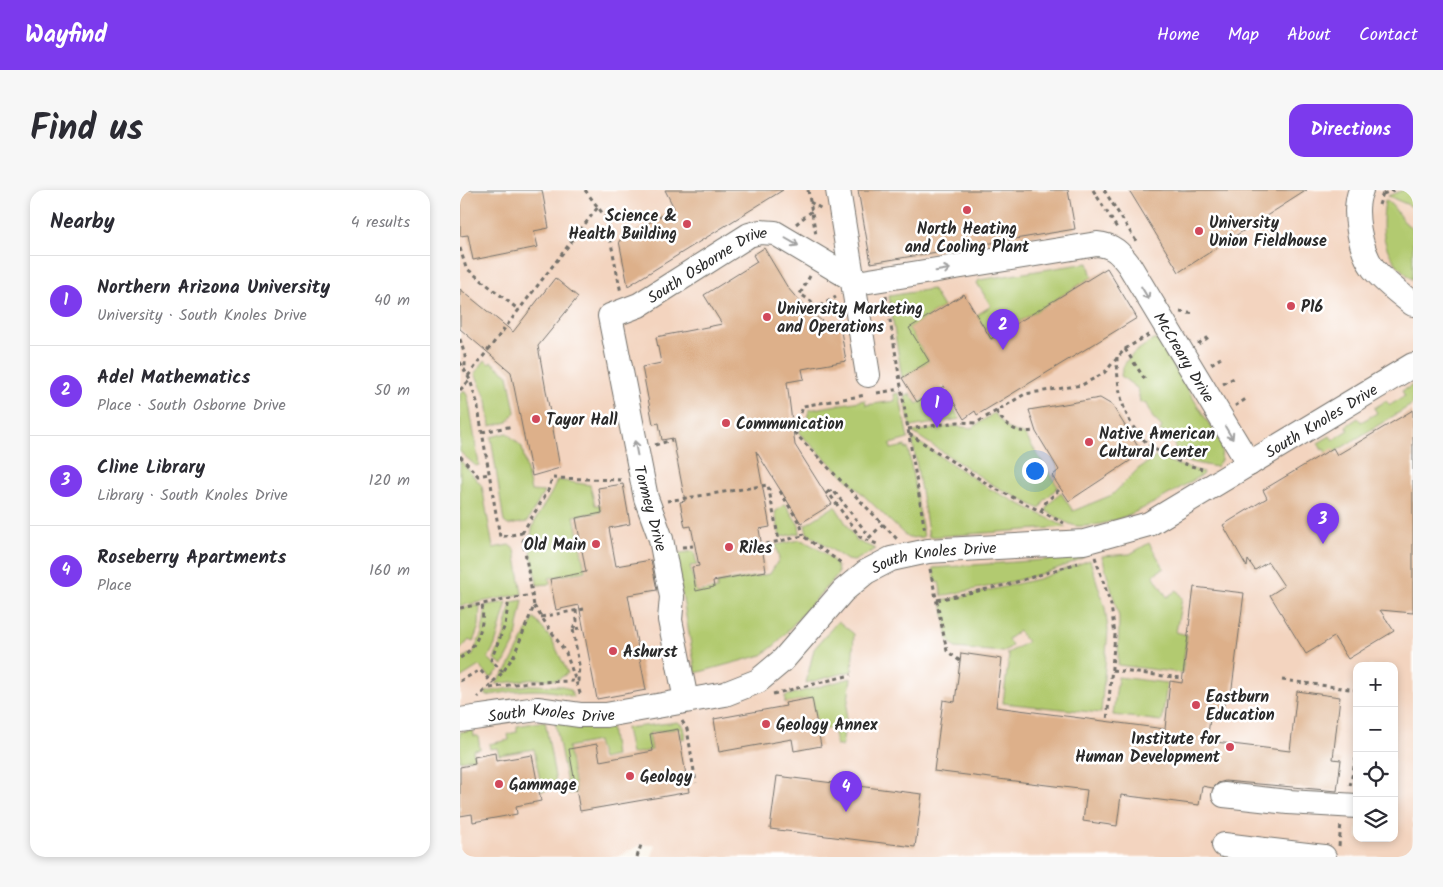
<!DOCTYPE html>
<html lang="en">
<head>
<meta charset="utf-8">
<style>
	:root { --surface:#fff; --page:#f7f7f7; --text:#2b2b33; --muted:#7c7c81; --line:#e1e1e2; --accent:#7c3aed }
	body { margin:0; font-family:Kalam,sans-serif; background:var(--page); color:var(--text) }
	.controls { position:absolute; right:15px; bottom:15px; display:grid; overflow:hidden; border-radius:10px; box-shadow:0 2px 8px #0003 }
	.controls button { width:45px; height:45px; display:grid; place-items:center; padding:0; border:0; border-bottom:1px solid var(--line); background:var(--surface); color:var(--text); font:25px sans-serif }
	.you { position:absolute; left:574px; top:280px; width:18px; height:18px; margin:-12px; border:4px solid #fff; border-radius:50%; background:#1a73e8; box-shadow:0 0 0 8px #1a73e833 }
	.badge { display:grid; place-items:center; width:32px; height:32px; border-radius:50%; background:var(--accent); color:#fff; font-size:16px; font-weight:700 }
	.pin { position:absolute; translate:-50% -41px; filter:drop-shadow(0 1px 2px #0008) }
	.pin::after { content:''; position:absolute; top:26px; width:18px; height:15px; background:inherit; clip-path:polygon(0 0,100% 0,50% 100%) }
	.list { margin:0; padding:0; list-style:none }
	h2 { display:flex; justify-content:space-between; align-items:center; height:65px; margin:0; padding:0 20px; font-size:21px }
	h2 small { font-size:16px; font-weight:400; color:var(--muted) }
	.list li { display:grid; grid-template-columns:32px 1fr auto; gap:15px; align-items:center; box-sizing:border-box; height:90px; padding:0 20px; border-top:1px solid var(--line) }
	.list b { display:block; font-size:19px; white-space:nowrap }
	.list p { margin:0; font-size:16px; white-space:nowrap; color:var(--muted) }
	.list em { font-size:16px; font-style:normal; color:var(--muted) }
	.icon { flex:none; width:28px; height:28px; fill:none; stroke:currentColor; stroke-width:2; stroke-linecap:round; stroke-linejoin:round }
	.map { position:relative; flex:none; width:953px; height:667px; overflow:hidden; border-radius:15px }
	header { display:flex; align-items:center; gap:30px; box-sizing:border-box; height:70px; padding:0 25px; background:var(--accent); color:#fff }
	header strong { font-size:24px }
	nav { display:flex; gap:28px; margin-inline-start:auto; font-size:18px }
	.intro { display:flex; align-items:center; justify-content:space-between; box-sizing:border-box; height:120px; padding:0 30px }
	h1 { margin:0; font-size:35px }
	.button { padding:12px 22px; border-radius:15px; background:var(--accent); color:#fff; font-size:18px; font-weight:700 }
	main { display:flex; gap:30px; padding:0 30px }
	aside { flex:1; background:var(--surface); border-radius:15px; box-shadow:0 2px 8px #0003 }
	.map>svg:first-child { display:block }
</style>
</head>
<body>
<header>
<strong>Wayfind</strong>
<nav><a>Home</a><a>Map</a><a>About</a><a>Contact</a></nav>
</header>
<div class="intro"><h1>Find us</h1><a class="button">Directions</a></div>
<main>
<aside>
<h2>Nearby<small>4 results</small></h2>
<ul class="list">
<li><span class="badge">1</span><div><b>Northern Arizona University</b><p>University · South Knoles Drive</p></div><em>40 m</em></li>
<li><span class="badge">2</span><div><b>Adel Mathematics</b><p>Place · South Osborne Drive</p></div><em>50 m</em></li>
<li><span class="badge">3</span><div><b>Cline Library</b><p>Library · South Knoles Drive</p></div><em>120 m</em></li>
<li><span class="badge">4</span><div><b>Roseberry Apartments</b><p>Place</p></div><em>160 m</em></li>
</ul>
</aside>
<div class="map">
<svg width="953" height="667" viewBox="0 0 953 667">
	<rect width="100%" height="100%" fill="#fff"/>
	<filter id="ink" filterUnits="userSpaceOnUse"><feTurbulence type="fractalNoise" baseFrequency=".02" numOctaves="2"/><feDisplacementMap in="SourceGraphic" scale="10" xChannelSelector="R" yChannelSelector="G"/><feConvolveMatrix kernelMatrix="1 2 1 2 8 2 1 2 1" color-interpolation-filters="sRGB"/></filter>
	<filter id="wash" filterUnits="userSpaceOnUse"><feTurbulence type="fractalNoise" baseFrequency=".0096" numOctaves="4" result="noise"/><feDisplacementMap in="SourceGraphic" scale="20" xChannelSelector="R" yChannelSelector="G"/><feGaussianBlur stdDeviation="1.12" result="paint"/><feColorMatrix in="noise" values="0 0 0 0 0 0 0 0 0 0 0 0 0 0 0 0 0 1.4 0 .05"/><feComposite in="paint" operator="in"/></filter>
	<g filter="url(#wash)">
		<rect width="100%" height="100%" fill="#f8efe0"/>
		<path fill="#f3d4bf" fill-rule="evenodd" d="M0 0H953V667H788L761 664V667H192L195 655H181L157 667H0ZM897 476H934V648H897Z"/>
		<g fill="#b2ca6f" stroke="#6e7a4d">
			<path d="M943 0H953V17L928 6Z"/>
			<path d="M925 10C938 17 939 32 953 38V90C923 66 920 46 925 10Z"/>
			<path d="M628 73 632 87 531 149 517 125 531 116 517 93 519 90Z"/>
			<path d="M472 99 483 117 449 138 469 171 442 188 429 106Z"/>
			<path d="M693 150H697L699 153 762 255 761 270 756 277 718 270 713 248 700 241 702 237 693 228 686 214 680 212 678 199 661 186C663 167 678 160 693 150Z"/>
			<path d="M25 170 29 174 31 172 48 185 55 222 48 232 30 236 27 210 15 183Z"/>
			<path d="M953 195V214L868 266 864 259 862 260 858 253 870 246 873 250 889 240 886 236 898 228 901 232 917 223 914 218 926 211 930 215 945 206 942 201Z"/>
			<path d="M482 199 500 229 450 237 445 207 450 204 457 214Z"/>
			<path d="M4 200 8 207 19 275 16 276 0 262V204Z"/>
			<path d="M439 203 448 249 430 254 431 259 445 256 446 259 448 258 464 347 448 348 339 243 347 229 349 220 405 210 406 215 435 211 434 204Z"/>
			<path d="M534 223 548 239 565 245 598 297 584 311 580 319 533 295 452 242 494 236 512 238Z"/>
			<path d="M47 243 62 257 71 301 84 302 67 332 48 335 44 332 31 247Z"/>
			<path d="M452 248 530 299 606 337 469 347Z"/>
			<path d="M697 266 718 275 743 282 742 285C709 304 657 339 617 336 607 335 595 325 586 321L588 315 601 303 613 321 652 305 678 279Z"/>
			<path d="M0 270 22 296 33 358 49 355 55 360 62 404 0 416Z"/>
			<path d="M97 290 130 295 135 315H140L141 322 114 326 125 381 89 388 90 394 77 395C74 374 65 349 76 329 83 315 92 305 97 290Z"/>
			<path d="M325 314 339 335 340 343 320 347 315 322Z"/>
			<path d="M375 316 397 351 416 359 394 371 387 370 347 343 345 335Z"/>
			<path d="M339 350 344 351C356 358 379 368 378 384L315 455 302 465 236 483 215 364 234 361 237 375 230 376 236 402 257 399V393L310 384 319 369 316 355Z"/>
			<path d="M689 353 704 378 693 385 707 407 717 400 722 408 716 442 727 445 722 483 658 475 659 427 642 366 670 364Z"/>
			<path d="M624 367C581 389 528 396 482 406L479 392 476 393 473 378Z"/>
			<path d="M630 370 645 418 648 440 641 523 543 513 549 465 546 464 567 452 559 441 548 449 552 456 543 462 495 458 488 450 482 411 578 389Z"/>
			<path d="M63 410 55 452 43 475 34 469 44 446 51 412Z"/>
			<path d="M47 412 35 455 28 468 40 479 31 488 19 476 0 488V470L9 464 12 466 22 443 26 415Z"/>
			<path d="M20 415 19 436 13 452 9 450 0 460V419Z"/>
			<path d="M74 428 92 450 108 483 97 490 75 489 35 494 48 478Z"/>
			<path d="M378 431 394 444 392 481 346 493 354 459Z"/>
			<path d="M658 487 707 493 702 531 653 525Z"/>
			<path d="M391 488 382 557 376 555 373 538 358 540 352 508 325 513V506Z"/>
			<path d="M69 495 103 496 111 500 113 507C84 496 56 500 26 506V502Z"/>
			<path d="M85 531 97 598 82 601 74 559 39 565 37 558 30 559 29 554 49 550 48 544 57 542V536Z"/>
			<path d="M95 531 120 537H151L155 566 142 569 137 551 108 557 116 603 109 604Z"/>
			<path d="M218 532 223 536 225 548 222 549 220 538 189 543 192 560 171 564 166 538Z"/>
			<path d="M13 540 14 546H18L20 559 13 560 14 568 0 571V542Z"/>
		</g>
		<g id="blocks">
			<g fill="#ddb08a">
				<path d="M0 0H82L89 38 74 41 78 57 13 70 8 45 0 46Z"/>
				<path d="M205 0H323L168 96 159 51 214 18Z"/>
				<path d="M398 0H608L615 39 411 73Z"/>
				<path d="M669 0H847L719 82Z"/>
				<path d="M304 58 328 98 346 119 369 136 380 135 386 171 342 179 344 189 327 192 335 255 372 314 341 333 296 261 310 337 299 339 306 381 253 391 254 397 236 401 232 377 239 376 231 336 225 337 220 312 225 311 213 248 202 250 199 233 193 234 182 177 201 173 196 147 262 134 244 105 297 72 293 65Z"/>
				<path d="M647 78 677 128 517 225 515 221 504 229 484 196 457 212 442 188 469 171 449 138 504 104 531 149Z"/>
				<path d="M95 88 118 107 78 156 100 278 72 286 51 182 0 139V99L53 142Z"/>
				<path d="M640 208 652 215 682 263 609 311 592 286 599 280 576 242 569 220Z"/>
				<path d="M953 220V423L920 420 934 441 888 469 874 447 846 464 810 405 824 396 808 372 795 380 788 370 787 377 763 335 807 308 803 300 873 258 877 265Z"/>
				<path d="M163 294 170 334 149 338 156 376 191 370 197 400 168 405 186 500 137 509 119 415 96 420 90 389 126 382 116 328 142 323 138 298Z"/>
				<path d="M734 397 784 403 771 506H765L763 524 751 522 747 551 830 561 837 501 880 507 873 569 881 570 877 601 765 591 758 593 753 598 742 596 739 615 661 605 657 636 623 631 627 600 474 581 483 510 495 512 501 463 542 469 536 517 705 539 710 491 722 493Z"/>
				<path d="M352 508 361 556 334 561 332 549 259 562 254 529 326 516 325 513Z"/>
				<path d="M218 539 229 602 120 621 109 559 137 554 140 571 193 561 190 544Z"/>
				<path d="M35 563 36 571 72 565 81 611 56 616 57 624 13 632 12 624 0 626V577L15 574 14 567Z"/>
				<path d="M317 586 462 604 455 657 310 639Z"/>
			</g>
		</g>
	</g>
	<g filter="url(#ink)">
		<use href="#blocks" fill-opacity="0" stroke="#73706a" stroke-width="1"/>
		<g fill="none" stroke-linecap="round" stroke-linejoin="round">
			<g stroke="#73706a" stroke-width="26">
				<g id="minor">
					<path d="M378 0 408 185"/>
					<path d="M901 0C892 20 900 60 913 78 924 92 939 103 953 114"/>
					<path id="s1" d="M226 510 210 430 212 407 201 349 186 308 150 126 179 115 289 45 300 42 315 43 389 87 403 92 637 54C653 55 660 63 669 75L789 274"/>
					<path id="s2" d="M0 530 77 519 120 525H146L265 504 298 491 323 470 383 401 406 382 431 369 468 361 624 352 689 334 953 175"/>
					<path d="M764 605 828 612 897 616"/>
					<path d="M764 655 864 667"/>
				</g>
			</g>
			<g stroke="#73706a" stroke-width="3" stroke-dasharray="4 4" stroke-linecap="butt">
				<path d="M125 0 146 28 161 103"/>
				<path d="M348 0 356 45"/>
				<path d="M633 0 657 38"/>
				<path d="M644 0 676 51"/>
				<path d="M923 4 934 0"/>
				<path d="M350 12 362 19"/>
				<path d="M919 15 924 0"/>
				<path d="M336 34 352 21"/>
				<path d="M0 58 6 78 59 120"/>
				<path d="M350 86 340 104 351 111 355 119 376 107"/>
				<path d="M426 106 465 342"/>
				<path d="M720 122 735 124"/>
				<path d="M0 149 5 166V180"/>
				<path d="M738 154 749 147"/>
				<path d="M665 159 686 191"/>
				<path d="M657 167C657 230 679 263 742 279"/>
				<path d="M0 172 10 190 17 212 40 347 62 343 74 416 54 465 43 482 18 507"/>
				<path d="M751 174 761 168"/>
				<path d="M8 186 138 17"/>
				<path d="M763 194 774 188"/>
				<path d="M0 200 10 190"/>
				<path d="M417 203 441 199"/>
				<path d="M775 216 786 209"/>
				<path d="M536 221C546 236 555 244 574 241"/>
				<path d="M341 223 343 216 406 205"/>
				<path d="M448 239 498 232 516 233 565 204 622 195 644 183 665 159 690 144"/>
				<path d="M22 242 53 236"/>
				<path d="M334 242 437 349"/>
				<path d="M449 244 534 298 604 333"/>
				<path d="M195 255 212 250"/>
				<path d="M0 266 18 286 29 284"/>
				<path d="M320 301 341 336 343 346"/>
				<path d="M368 302 373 300 410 347"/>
				<path d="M366 304 368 302 400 347 417 354"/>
				<path d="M207 311 308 295 319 351"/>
				<path d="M581 321 586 312 599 300"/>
				<path d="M62 343 88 301 92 288 163 290"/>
				<path d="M409 348 423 334"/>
				<path d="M306 354 343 346 384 375"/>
				<path d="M222 357 233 356"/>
				<path d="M635 367 651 415 655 445 647 531"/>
				<path d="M470 379 487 461 500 471"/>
				<path d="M477 410 550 394 618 373"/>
				<path d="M74 416 106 463 121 506"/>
				<path d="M0 418 72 405"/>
				<path d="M81 427 124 419"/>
				<path d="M113 439 117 431 116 420"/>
				<path d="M0 468C18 457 25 434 22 414"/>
				<path d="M652 480 722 488"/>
				<path d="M43 482 31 470 45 435 49 409"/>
				<path d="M822 490 897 500"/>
				<path d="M0 491 20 480 33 494"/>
				<path d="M30 498 68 492 118 491 119 475 113 439 121 438"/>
				<path d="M313 504 391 485"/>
				<path d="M222 531 227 539 236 593"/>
				<path d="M890 596 897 563"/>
				<path d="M879 656 881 633"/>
				<path d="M177 667 181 655"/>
			</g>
			<use href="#minor" stroke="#fff" stroke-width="24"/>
		</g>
		<defs><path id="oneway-shaft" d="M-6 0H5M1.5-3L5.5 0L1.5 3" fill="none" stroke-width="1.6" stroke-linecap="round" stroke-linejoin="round" transform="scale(1.25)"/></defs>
		<g stroke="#a0a0a0">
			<use href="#oneway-shaft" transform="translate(332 52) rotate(30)"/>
			<use href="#oneway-shaft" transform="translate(483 80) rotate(-9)"/>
			<use href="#oneway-shaft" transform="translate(685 103) rotate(59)"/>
			<use href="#oneway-shaft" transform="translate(769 243) rotate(59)"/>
			<use href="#oneway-shaft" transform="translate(176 258) rotate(-101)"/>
		</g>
	</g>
	<g fill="#d1495b" stroke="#fff" stroke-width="2">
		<circle cx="507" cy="20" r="5"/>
		<circle cx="227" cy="34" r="5"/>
		<circle cx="739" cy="41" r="5"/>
		<circle cx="831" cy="116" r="5"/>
		<circle cx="307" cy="127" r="5"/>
		<circle cx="76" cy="229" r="5"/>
		<circle cx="266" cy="233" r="5"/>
		<circle cx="629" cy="252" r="5"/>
		<circle cx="136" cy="354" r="5"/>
		<circle cx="269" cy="357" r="5"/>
		<circle cx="153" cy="461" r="5"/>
		<circle cx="736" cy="515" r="5"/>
		<circle cx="306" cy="534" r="5"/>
		<circle cx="770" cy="557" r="5"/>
		<circle cx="170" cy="586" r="5"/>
		<circle cx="39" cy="594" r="5"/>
	</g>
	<g text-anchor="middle" stroke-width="5" stroke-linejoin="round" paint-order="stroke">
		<g font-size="16" font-weight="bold" fill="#2b2b2b" stroke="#fff" text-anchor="start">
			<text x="217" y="31" text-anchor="end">Science &amp;<tspan x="217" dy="18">Health Building</tspan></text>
			<text x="749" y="38">University<tspan x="749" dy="18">Union Fieldhouse</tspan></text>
			<text x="507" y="44" text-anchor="middle">North Heating<tspan x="507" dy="18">and Cooling Plant</tspan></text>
			<text x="841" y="122">P16</text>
			<text x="317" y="124">University Marketing<tspan x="317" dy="18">and Operations</tspan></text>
			<text x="86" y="235">Tayor Hall</text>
			<text x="276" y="239">Communication</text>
			<text x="639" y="249">Native American<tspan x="639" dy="18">Cultural Center</tspan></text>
			<text x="126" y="360" text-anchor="end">Old Main</text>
			<text x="279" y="363">Riles</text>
			<text x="163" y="467">Ashurst</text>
			<text x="746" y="512">Eastburn<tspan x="746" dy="18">Education</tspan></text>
			<text x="316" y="540">Geology Annex</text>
			<text x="760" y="554" text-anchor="end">Institute for<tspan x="760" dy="18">Human Development</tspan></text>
			<text x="180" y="592">Geology</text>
			<text x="49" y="600">Gammage</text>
		</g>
		<g font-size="16" fill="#2b2b2b" stroke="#fff">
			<text dy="6" stroke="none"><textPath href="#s1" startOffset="504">South Osborne Drive</textPath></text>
			<text dy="6" stroke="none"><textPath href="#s1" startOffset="1066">McCreary Drive</textPath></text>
			<text dy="6" stroke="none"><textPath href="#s2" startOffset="948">South Knoles Drive</textPath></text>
			<text transform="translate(191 318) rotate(75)" y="6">Tormey Drive</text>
			<text dy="6" stroke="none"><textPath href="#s2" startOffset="528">South Knoles Drive</textPath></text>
			<text dy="6" stroke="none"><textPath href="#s2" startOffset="92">South Knoles Drive</textPath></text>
		</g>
	</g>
</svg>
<div class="controls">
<button>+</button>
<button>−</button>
<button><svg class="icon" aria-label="locate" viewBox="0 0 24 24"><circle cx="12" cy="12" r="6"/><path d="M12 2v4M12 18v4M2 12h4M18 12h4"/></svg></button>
<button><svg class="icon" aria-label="layers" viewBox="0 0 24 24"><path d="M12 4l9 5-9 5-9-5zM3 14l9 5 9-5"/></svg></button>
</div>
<div class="you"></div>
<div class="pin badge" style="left:477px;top:238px">1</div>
<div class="pin badge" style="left:543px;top:160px">2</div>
<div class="pin badge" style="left:863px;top:354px">3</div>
<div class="pin badge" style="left:386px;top:622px">4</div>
</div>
</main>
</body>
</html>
